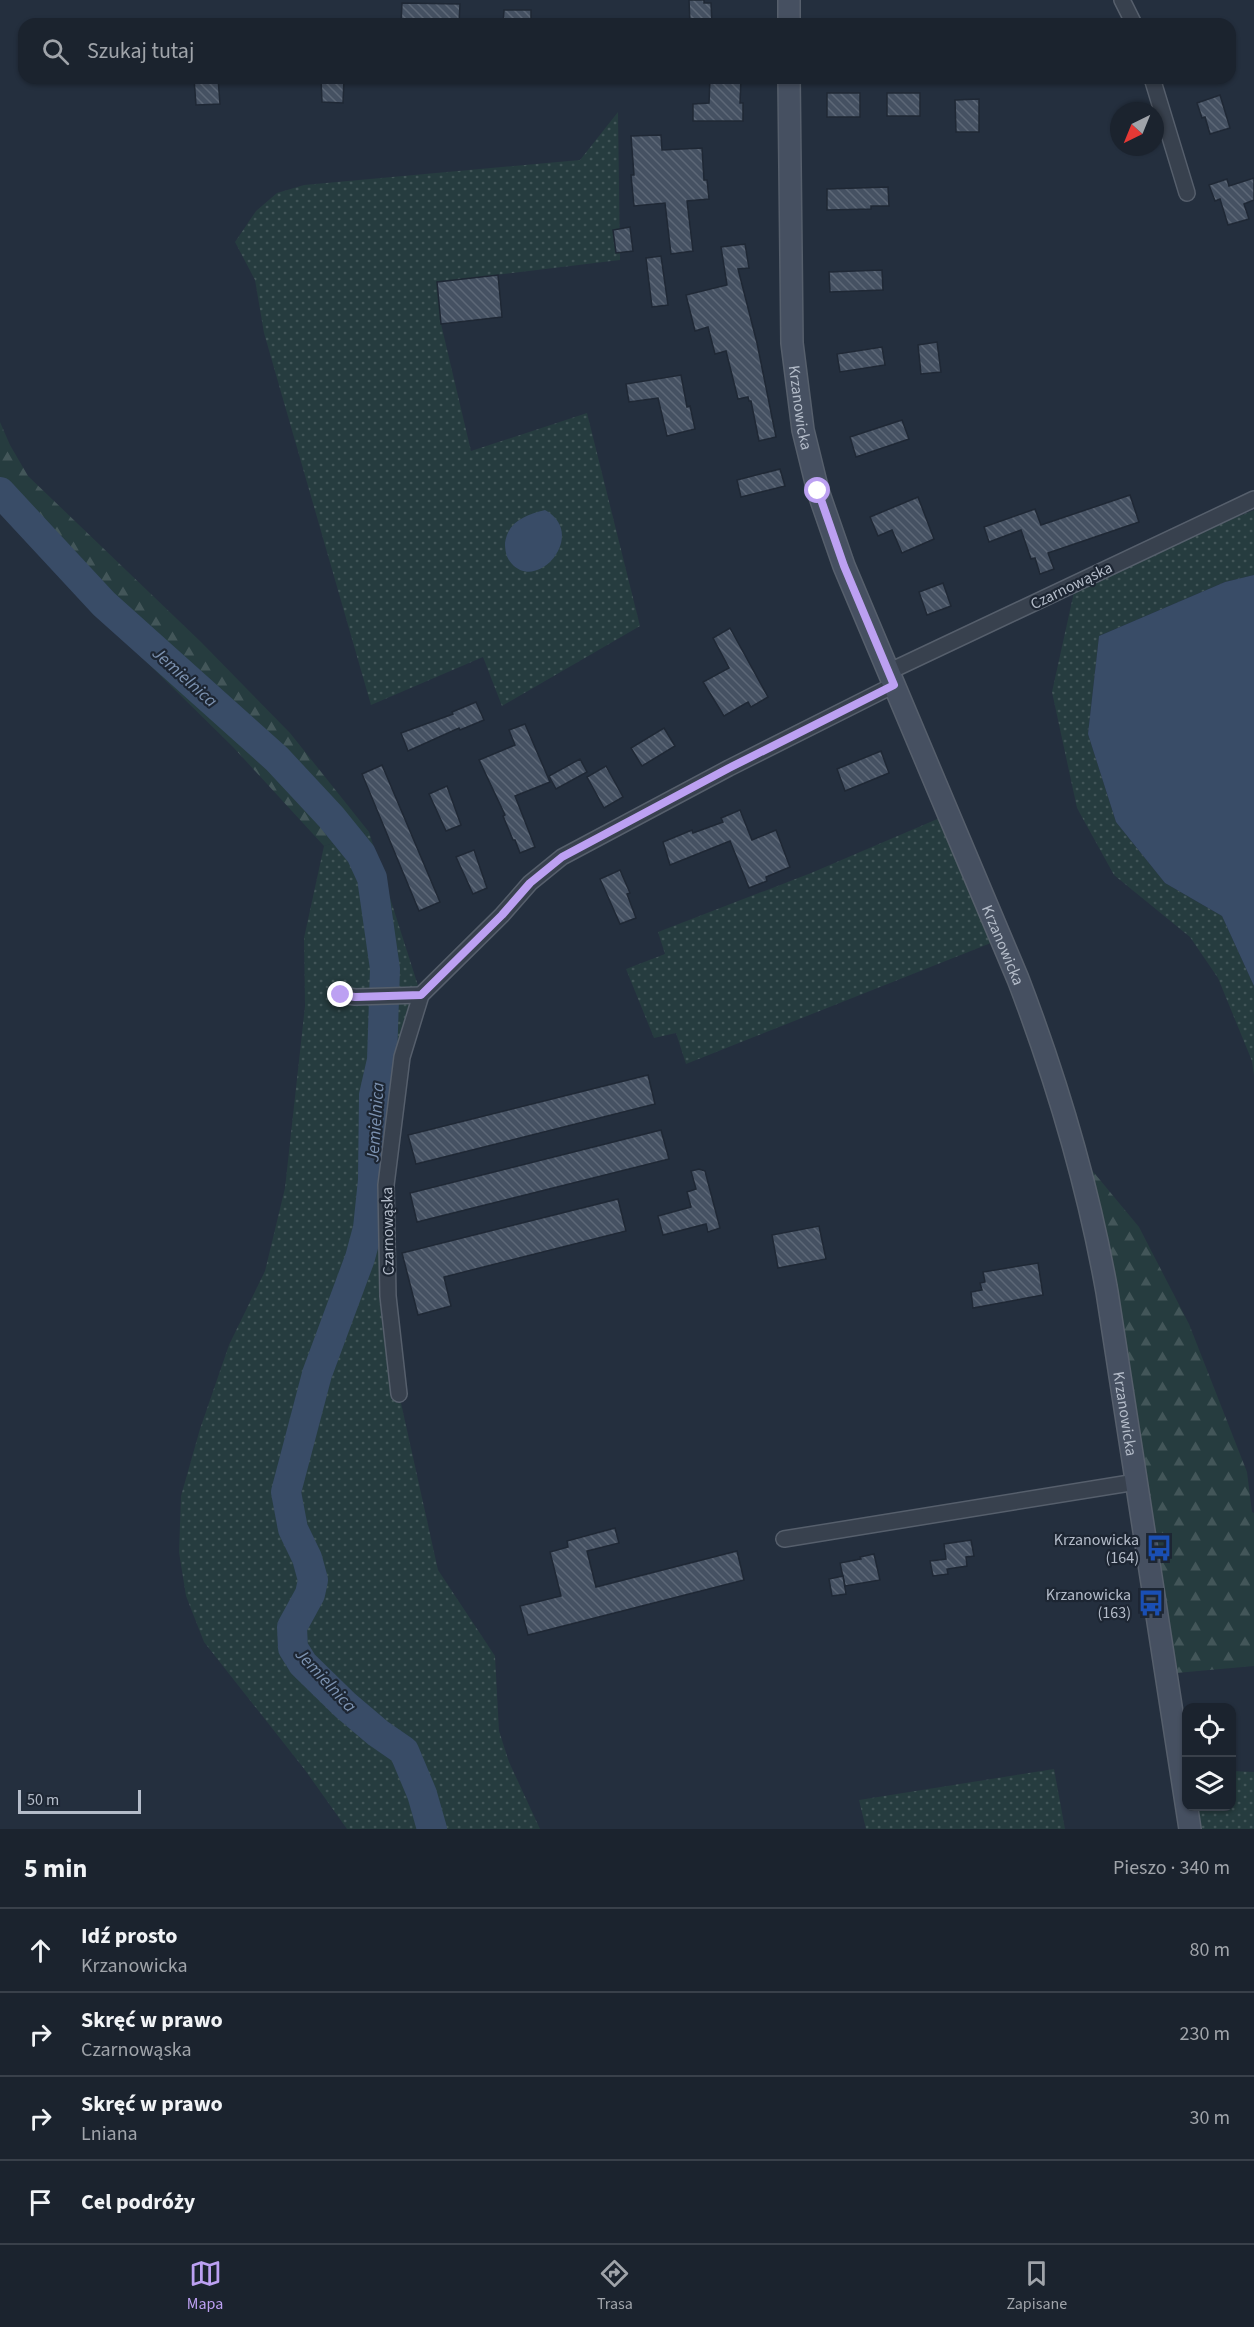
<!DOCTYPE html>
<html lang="pl">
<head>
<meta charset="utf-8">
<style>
	:root { --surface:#1b232e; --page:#282f3a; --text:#f1f3f6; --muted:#a0a4aa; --line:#39404a; --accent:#bca0f2 }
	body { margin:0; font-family:"Source Sans 3",sans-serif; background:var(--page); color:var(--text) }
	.controls { position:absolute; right:18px; bottom:18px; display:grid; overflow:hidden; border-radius:12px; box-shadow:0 2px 4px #0004 }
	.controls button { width:54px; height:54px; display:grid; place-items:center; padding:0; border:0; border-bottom:2px solid var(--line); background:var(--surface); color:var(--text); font:30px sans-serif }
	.compass { position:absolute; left:1110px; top:102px; width:54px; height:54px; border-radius:50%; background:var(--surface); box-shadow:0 2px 4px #0004; rotate:223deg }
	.scale { position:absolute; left:18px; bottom:15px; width:123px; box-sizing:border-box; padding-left:6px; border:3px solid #b4bcc9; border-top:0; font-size:16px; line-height:21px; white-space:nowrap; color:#b4bcc9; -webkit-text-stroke:4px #1d2633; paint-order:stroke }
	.stop { position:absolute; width:18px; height:18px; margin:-14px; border:4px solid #bca0f2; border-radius:50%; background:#fff }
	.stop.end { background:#bca0f2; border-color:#fff; box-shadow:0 2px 6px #0008 }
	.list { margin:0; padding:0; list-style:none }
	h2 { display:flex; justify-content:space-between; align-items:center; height:78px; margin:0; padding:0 24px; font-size:26px }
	h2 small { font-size:20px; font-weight:400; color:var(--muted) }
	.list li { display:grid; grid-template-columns:39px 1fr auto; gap:18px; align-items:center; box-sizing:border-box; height:84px; padding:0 24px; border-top:2px solid var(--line) }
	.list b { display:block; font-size:22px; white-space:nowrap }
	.list p { margin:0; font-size:20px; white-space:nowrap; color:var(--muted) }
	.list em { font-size:20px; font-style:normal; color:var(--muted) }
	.icon { flex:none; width:33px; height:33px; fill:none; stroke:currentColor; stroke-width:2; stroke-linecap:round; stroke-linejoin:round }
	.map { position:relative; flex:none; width:1254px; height:1829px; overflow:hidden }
	.search { position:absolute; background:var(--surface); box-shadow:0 2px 4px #0004; left:18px; right:18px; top:18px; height:66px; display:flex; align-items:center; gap:15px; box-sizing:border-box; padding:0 21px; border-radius:18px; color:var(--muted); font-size:22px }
	.sheet { height:414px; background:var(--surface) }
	nav { display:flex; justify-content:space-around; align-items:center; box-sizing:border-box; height:84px; border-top:2px solid var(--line); background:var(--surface); font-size:16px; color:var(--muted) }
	nav a { display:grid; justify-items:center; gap:3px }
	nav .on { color:var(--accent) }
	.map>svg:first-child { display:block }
</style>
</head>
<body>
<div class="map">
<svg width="1254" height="1829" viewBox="0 0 1254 1829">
	<defs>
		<pattern id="grass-dots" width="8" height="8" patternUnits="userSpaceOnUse" patternTransform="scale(1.5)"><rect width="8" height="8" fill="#263c3f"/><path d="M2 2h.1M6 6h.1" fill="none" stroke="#435659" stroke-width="1.8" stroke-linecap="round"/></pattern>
		<pattern id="forest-firs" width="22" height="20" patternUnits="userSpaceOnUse" patternTransform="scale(1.5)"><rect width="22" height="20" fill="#263c3f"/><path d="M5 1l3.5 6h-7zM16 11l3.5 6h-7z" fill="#435659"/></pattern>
		<pattern id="building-back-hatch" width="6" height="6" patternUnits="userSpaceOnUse" patternTransform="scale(1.5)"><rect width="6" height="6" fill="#455162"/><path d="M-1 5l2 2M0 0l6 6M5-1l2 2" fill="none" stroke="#5d6877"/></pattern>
	</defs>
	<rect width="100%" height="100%" fill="#242f3e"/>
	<g fill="url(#grass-dots)">
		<path d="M618 112 620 260 437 282 441 324 471 451 587 413 640 626 502 706 483 657 371 705 264 333 255 280 235 242 256 211 277 193 304 185 580 160Z"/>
		<path d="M1254 510V575L1225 582 1099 636 1088 734 1116 822 1165 883 1222 916 1254 986V1076L1252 1061 1218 978 1190 937 1114 875 1077 808 1052 692 1076 583Z"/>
		<path d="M949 814 1001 939 686 1064 676 1033 654 1038 626 969 665 954 658 932 811 873Z"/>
		<path d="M369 832 421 995 386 1185 399 1394 438 1570 495 1656 499 1731 509 1762 540 1829H347L305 1770 204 1642 186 1596 179 1552 181 1496 200 1429 229 1345 265 1271 285 1188 305 1006 304 938 324 846Z"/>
		<path d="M1054 1769 1065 1829H866L859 1800Z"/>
		<path d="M1232 1771 1254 1772V1829H1190L1186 1806H1232Z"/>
	</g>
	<g fill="url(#forest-firs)">
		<path d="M0 422 10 445 28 476 201 642 290 733 369 832 324 846 233 747 111 627 0 510Z"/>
		<path d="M1076 1151 1139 1227 1189 1324 1247 1472 1252 1512 1254 1513V1666L1165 1674Z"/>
	</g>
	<g fill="#394c67">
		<path d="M545 510C588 533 539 593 512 564 506 558 505 550 505 543 508 521 526 515 545 510Z"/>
		<path d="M1254 575V986L1222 916 1165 883 1116 822 1088 734 1099 636 1225 582Z"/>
	</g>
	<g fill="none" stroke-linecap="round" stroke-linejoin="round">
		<path stroke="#394c67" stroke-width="30" d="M0 492 104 604 277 759 331 817 361 854 372 878 385 969 382 1060 374 1095 373 1180 368 1228 360 1258 317 1374 286 1492 293 1529 307 1558 313 1580 310 1594 292 1627 293 1648 303 1664 345 1705 378 1733 404 1751 422 1794 432 1829"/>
	</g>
	<g fill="url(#building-back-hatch)" stroke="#1f2835" stroke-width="1.5">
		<path d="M689 0H704V3H711L712 24H690Z"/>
		<path d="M402 3 460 4 459 24H401Z"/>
		<path d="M504 10H531V24H503Z"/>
		<path d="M194 78H218L220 104 196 105Z"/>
		<path d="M321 78H344L343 103 322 102Z"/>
		<path d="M710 78H741L740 103H743V121H693V104L709 103Z"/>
		<rect x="827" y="93" width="33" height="24"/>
		<rect x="887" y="93" width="33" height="23"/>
		<path d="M1220 95 1230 128 1210 134 1205 117 1202 118 1197 103Z"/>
		<path d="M979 99V132H956L955 100Z"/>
		<path d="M661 135 662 150 702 148 704 180H707L709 199 687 201 693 251 671 254 665 203 634 206 631 175H634L631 136Z"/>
		<path d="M1254 178V200L1244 204 1249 219 1228 225 1220 199 1215 201 1209 185 1227 179 1229 186Z"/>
		<path d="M888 187 889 206H871V209L827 210V189Z"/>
		<path d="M630 227 633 251 616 253 613 230Z"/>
		<path d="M745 244 749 268 738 269 757 343 776 437 759 441 751 401H749L748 397 738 399 726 351 715 354 708 327 695 331 686 295 727 285 721 247Z"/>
		<path d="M661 256 668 305 652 307 646 258Z"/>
		<path d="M882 270 883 290 830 292 829 272Z"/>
		<path d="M498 275 502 317 441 324 437 282Z"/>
		<path d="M937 342 941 372 921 374 918 345Z"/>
		<path d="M882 347 885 365 840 372 837 354Z"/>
		<path d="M681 375 687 407 690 406 695 429 667 436 658 398 629 402 626 384Z"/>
		<path d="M902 420 909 439 856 457 850 437Z"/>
		<path d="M780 469 785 486 741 497 737 480Z"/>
		<path d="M1130 495 1139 522 1048 553 1054 569 1040 574 1035 558 1031 559 1021 530 989 542 984 527 1035 509 1041 525Z"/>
		<path d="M918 497 934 539 902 553 892 530 878 536 870 517Z"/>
		<path d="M943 583 951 606 927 615 919 592Z"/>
		<path d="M730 628 768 697 751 707 748 702 724 716 703 682 729 668 713 638Z"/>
		<path d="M476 702 484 720 460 730 459 728 408 751 401 733 453 714 452 712Z"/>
		<path d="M525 724 550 782 515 796 535 847 520 853 515 840H513L503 816 505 815 479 760 515 745 509 730Z"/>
		<path d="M664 728 675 746 642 766 631 748Z"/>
		<path d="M881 751 889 773 845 791 837 769Z"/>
		<path d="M580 759 587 772 556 789 549 776Z"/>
		<path d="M382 765 440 902 419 911 362 774Z"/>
		<path d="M606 766 623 797 604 808 587 777Z"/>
		<path d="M447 786 461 825 446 831 429 794Z"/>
		<path d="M740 810 752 840 776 830 790 867 766 877 767 881 749 888 730 841 670 865 663 842 692 830 693 833 723 822 721 818Z"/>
		<path d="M474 850 487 888 473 894 456 857Z"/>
		<path d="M620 870 630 893 627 894 636 918 620 924 600 879Z"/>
		<path d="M648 1075 655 1104 416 1164 408 1135Z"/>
		<path d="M661 1130 669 1159 417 1222 410 1193Z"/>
		<path d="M699 1169 705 1171 720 1228 708 1232 706 1224 663 1235 658 1216 691 1207 687 1192 696 1189 691 1171Z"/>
		<path d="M618 1199 626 1231 444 1277 451 1306 418 1315 402 1253Z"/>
		<path d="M819 1226 826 1259 778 1268 772 1235Z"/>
		<path d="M1038 1263 1043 1295 973 1308 971 1292 982 1290 980 1283 985 1282 983 1272Z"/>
		<path d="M615 1528 619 1543 587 1551 596 1587 737 1551 744 1580 528 1635 520 1606 561 1596 550 1552 568 1547 567 1541Z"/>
		<path d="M971 1540 974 1556 966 1557 967 1566 947 1569 948 1574 933 1576 930 1561 946 1559 944 1544Z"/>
		<path d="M874 1554 880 1580 845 1586 840 1563 861 1559 860 1557Z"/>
		<path d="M843 1576 846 1594 832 1596 829 1579Z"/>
	</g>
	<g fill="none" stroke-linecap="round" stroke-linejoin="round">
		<g stroke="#565f6c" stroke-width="18">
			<g id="street">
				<path d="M1122 0 1134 24"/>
				<path d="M1152 78 1187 193"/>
				<path d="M888 672 1254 499"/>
				<path d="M341 995 355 997 421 995"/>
				<path d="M399 1394 388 1296 386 1185 402 1057 421 995 502 915 530 883 562 857 729 768 894 685"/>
				<path d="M784 1539 1136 1482"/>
			</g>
		</g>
		<g stroke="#565f6c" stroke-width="24">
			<g id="secondary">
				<path d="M789 0V24"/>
				<path id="s1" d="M789 78 792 343 803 430 818 491 844 566 1018 979C1057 1081 1088 1185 1107 1292L1190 1829"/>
			</g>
		</g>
		<use href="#street" stroke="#38414e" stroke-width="15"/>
		<use href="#secondary" stroke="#465061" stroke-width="21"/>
	</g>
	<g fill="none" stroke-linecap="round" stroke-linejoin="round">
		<path stroke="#bca0f2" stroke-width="8" d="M341 995 355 997 421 995 502 915 530 883 562 857 729 768 894 685 844 566 818 491"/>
	</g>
	<defs>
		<g id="bus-bare" transform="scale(2.07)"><path d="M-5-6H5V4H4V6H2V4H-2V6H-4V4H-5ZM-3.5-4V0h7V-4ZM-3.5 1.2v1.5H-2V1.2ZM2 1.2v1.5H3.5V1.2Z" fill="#1a4fb4" stroke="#1d2633" stroke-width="2.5" paint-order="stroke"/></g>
	</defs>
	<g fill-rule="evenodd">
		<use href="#bus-bare" x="1159" y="1548"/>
		<use href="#bus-bare" x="1151" y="1603"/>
	</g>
	<g text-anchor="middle" stroke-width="4.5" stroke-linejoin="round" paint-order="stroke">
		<g font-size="16" fill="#b4bcc9" stroke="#1d2633">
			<text dy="6" stroke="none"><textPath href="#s1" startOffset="330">Krzanowicka</textPath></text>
			<text transform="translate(1071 585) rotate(-26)" y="6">Czarnowąska</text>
			<text dy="6" stroke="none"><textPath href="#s1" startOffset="906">Krzanowicka</textPath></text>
			<text transform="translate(387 1231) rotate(-91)" y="6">Czarnowąska</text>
			<text dy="6" stroke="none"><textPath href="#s1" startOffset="1392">Krzanowicka</textPath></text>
		</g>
		<g font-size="16" fill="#b4bcc9" stroke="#1d2633" text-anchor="end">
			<text x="1139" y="1545">Krzanowicka<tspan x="1139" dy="18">(164)</tspan></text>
			<text x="1131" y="1600">Krzanowicka<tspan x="1131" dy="18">(163)</tspan></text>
		</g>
		<g font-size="18" font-style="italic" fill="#7c92b1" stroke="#1d2633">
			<text transform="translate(185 677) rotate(42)" y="6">Jemielnica</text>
			<text transform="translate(375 1122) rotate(-86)" y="6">Jemielnica</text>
			<text transform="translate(326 1680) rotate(47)" y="6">Jemielnica</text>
		</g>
	</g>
</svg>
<div class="controls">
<button><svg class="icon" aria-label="locate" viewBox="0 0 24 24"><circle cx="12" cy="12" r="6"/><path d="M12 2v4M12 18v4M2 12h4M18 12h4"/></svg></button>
<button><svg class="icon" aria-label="layers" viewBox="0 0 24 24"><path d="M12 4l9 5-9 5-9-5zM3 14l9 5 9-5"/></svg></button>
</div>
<svg class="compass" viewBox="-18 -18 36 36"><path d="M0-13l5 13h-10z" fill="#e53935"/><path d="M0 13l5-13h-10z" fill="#a0a4aa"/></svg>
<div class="scale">50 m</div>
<div class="stop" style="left:818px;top:491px"></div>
<div class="stop end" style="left:341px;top:995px"></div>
<div class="search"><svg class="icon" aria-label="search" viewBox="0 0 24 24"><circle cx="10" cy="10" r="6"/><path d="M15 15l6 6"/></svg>Szukaj tutaj</div>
</div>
<section class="sheet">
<h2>5 min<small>Pieszo · 340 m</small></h2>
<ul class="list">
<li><svg class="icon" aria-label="ahead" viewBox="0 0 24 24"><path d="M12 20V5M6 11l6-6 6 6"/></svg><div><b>Idź prosto</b><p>Krzanowicka</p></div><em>80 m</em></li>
<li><svg class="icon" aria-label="right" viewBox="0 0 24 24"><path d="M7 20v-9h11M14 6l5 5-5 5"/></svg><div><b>Skręć w prawo</b><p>Czarnowąska</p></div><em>230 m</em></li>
<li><svg class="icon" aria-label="right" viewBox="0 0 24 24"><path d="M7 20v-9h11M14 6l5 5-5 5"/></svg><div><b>Skręć w prawo</b><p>Lniana</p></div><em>30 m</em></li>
<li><svg class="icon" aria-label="arrive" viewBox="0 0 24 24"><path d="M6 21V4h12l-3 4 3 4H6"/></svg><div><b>Cel podróży</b></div></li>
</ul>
</section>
<nav>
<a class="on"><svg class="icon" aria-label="map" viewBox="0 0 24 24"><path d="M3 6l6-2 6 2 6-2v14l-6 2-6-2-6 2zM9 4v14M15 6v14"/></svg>Mapa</a>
<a><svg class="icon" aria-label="directions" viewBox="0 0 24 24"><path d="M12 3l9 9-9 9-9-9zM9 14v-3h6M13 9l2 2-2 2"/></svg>Trasa</a>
<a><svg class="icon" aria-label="saved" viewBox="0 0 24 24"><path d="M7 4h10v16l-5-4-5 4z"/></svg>Zapisane</a>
</nav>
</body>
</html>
